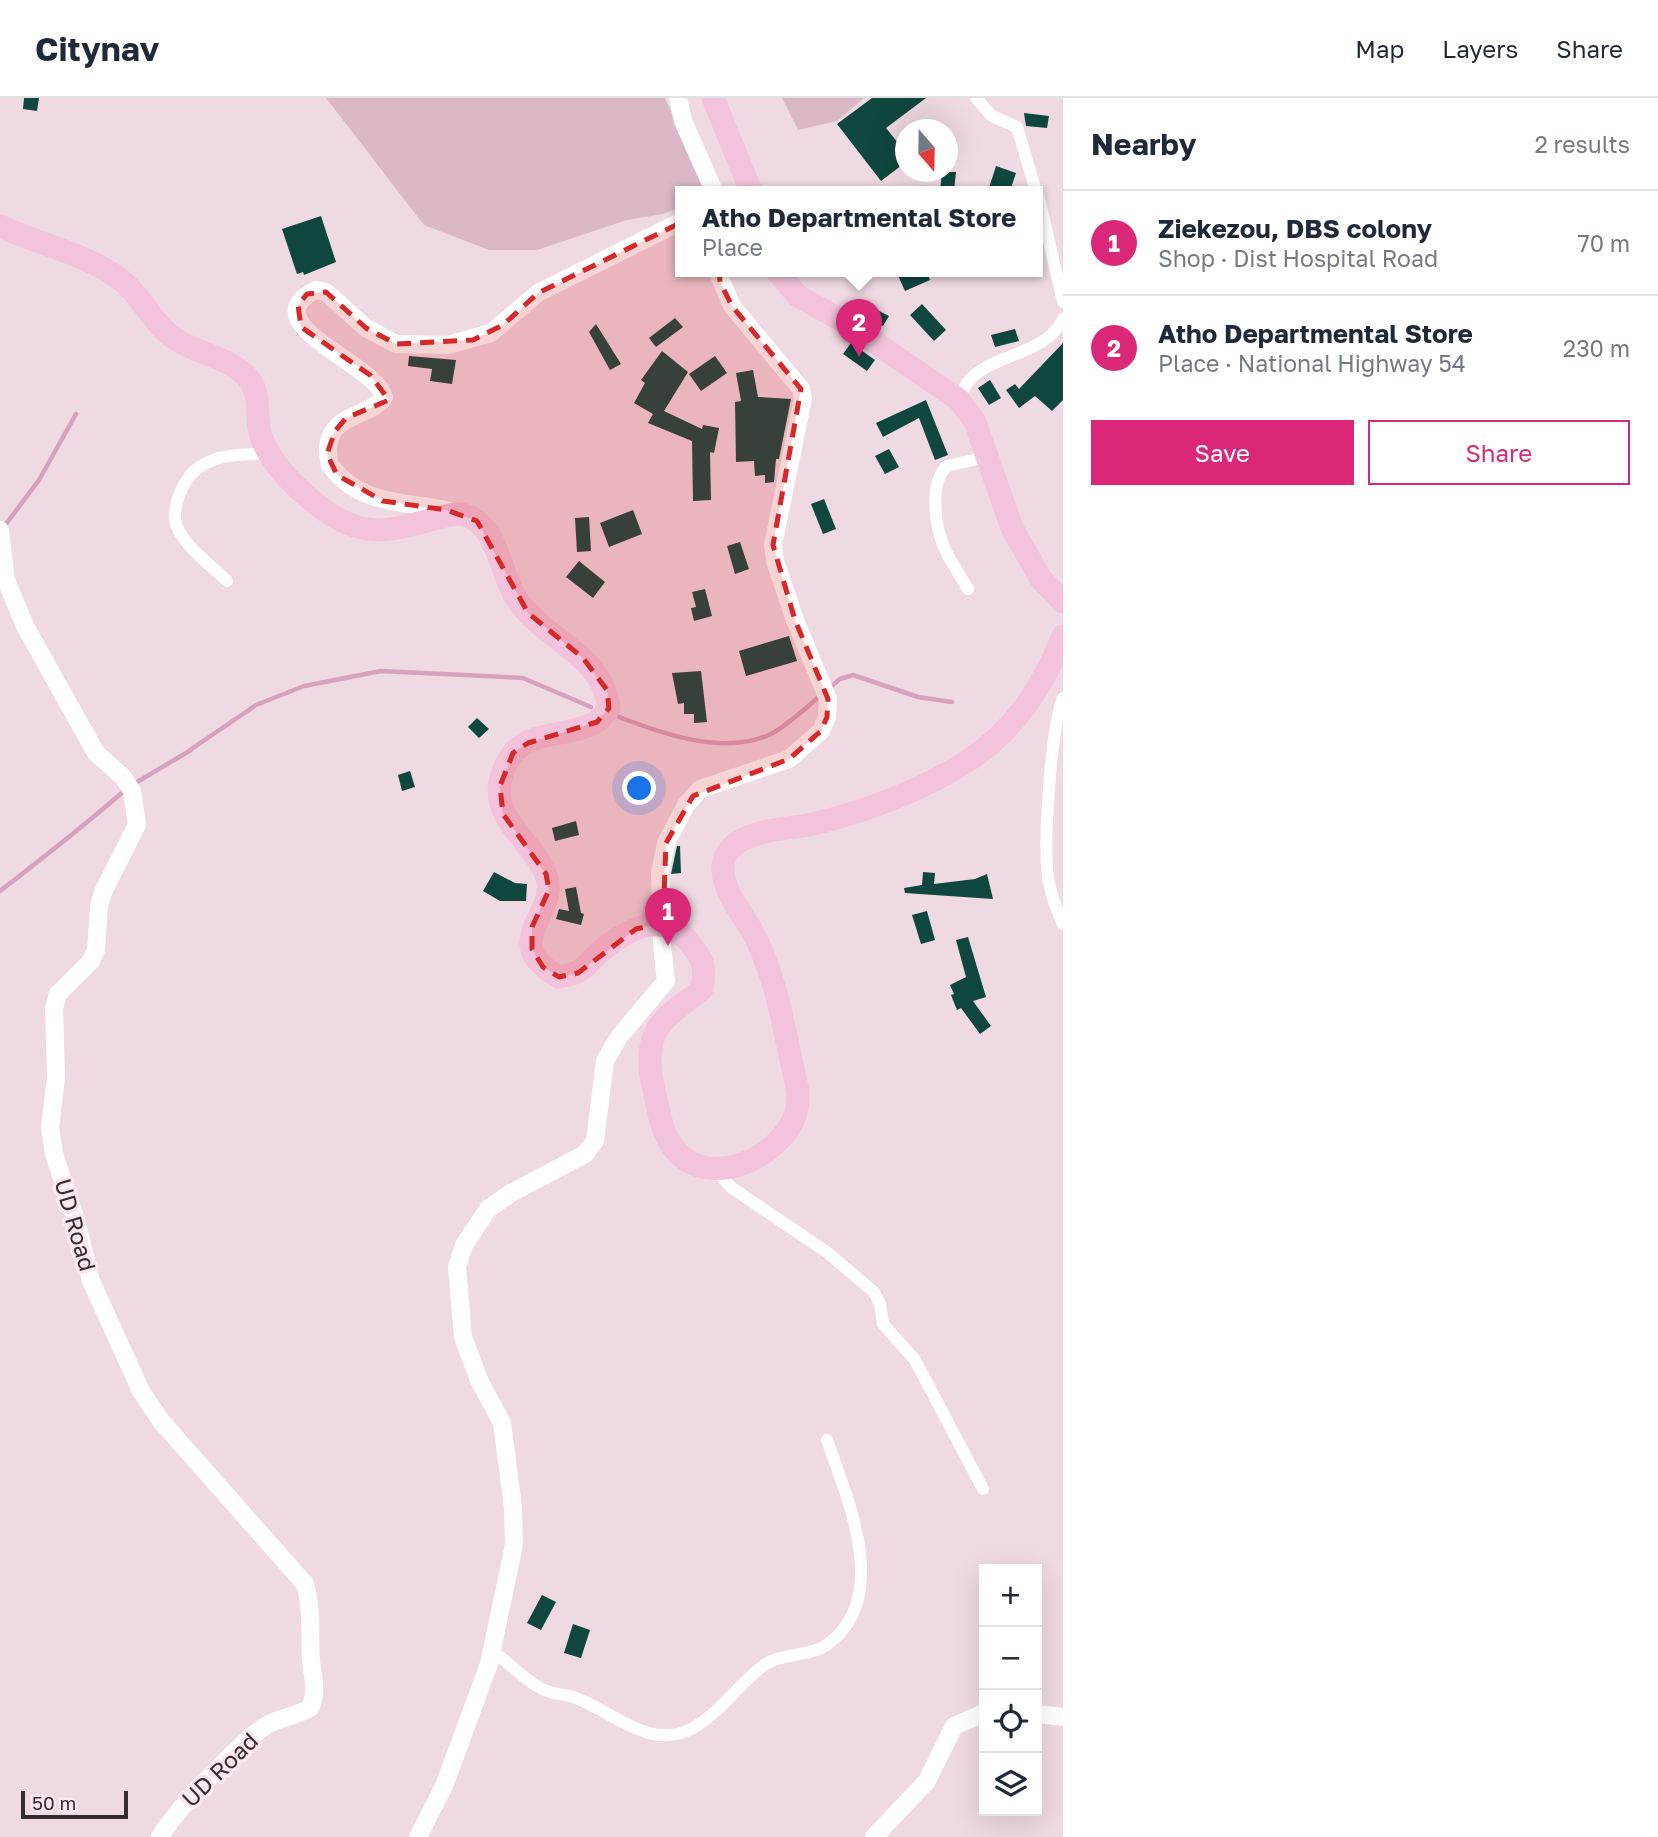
<!DOCTYPE html>
<html lang="en">
<head>
<meta charset="utf-8">
<style>
	:root { --surface:#fff; --page:#f2f2f3; --text:#1f2937; --muted:#747a83; --line:#e0e1e3; --accent:#db2777 }
	body { margin:0; font-family:"Golos Text",sans-serif; background:var(--page); color:var(--text) }
	.controls { position:absolute; right:21px; bottom:21px; display:grid; overflow:hidden; border-radius:0px; box-shadow:0 7px 28px #0002 }
	.controls button { width:63px; height:63px; display:grid; place-items:center; padding:0; border:0; border-bottom:2px solid var(--line); background:var(--surface); color:var(--text); font:35px sans-serif }
	.compass { position:absolute; left:895px; top:21px; width:63px; height:63px; border-radius:50%; background:var(--surface); box-shadow:0 7px 28px #0002; rotate:160deg }
	.scale { position:absolute; left:21px; bottom:18px; width:107px; box-sizing:border-box; padding-left:7px; border:4px solid #352d31; border-top:0; font-size:19px; line-height:24px; white-space:nowrap; color:#352d31; -webkit-text-stroke:5px #fce6f0; paint-order:stroke }
	.you { position:absolute; left:640px; top:691px; width:24px; height:24px; margin:-18px; border:5px solid #fff; border-radius:50%; background:#1a73e8; box-shadow:0 0 0 10px #1a73e833 }
	.badge { display:grid; place-items:center; width:46px; height:46px; border-radius:50%; background:var(--accent); color:#fff; font-size:23px; font-weight:700 }
	.pin { position:absolute; translate:-50% -58px; filter:drop-shadow(0 2px 4px #0008) }
	.pin::after { content:''; position:absolute; top:37px; width:24px; height:21px; background:inherit; clip-path:polygon(0 0,100% 0,50% 100%) }
	.popup { position:absolute; left:675px; top:88px; width:368px; height:91px; box-sizing:border-box; display:grid; place-content:center; border-radius:0px; background:var(--surface); filter:drop-shadow(0 2px 5px #0005); font-size:23px; white-space:nowrap; color:var(--muted) }
	.popup b { font-size:26px; color:var(--text) }
	.popup::after { content:''; position:absolute; left:50%; top:100%; margin-left:-14px; border:14px solid transparent; border-top-color:var(--surface) }
	.list { margin:0; padding:0; list-style:none }
	h2 { display:flex; justify-content:space-between; align-items:center; height:91px; margin:0; padding:0 28px; font-size:30px }
	h2 small { font-size:23px; font-weight:400; color:var(--muted) }
	.list li { display:grid; grid-template-columns:46px 1fr auto; gap:21px; align-items:center; box-sizing:border-box; height:105px; padding:0 28px; border-top:2px solid var(--line) }
	.list b { display:block; font-size:26px; white-space:nowrap }
	.list p { margin:0; font-size:23px; white-space:nowrap; color:var(--muted) }
	.list em { font-size:23px; font-style:normal; color:var(--muted) }
	.actions { display:flex; gap:14px; padding:21px 28px }
	.actions a { flex:1; padding:16px 0; border:2px solid var(--accent); border-radius:0px; text-align:center; font-size:24px; color:var(--accent) }
	.actions .main { background:var(--accent); color:#fff }
	.icon { flex:none; width:38px; height:38px; fill:none; stroke:currentColor; stroke-width:2; stroke-linecap:round; stroke-linejoin:round }
	.map { position:relative; flex:none; width:1063px; height:1739px; overflow:hidden }
	header { display:flex; align-items:center; gap:42px; box-sizing:border-box; height:98px; padding:0 35px; background:var(--surface); border-bottom:2px solid var(--line) }
	header strong { font-size:33px }
	nav { display:flex; gap:38px; margin-inline-start:auto; font-size:24px }
	main { display:flex }
	aside { flex:1; background:var(--surface) }
	.map>svg:first-child { display:block }
</style>
</head>
<body>
<header>
<strong>Citynav</strong>
<nav><a>Map</a><a>Layers</a><a>Share</a></nav>
</header>
<main>
<div class="map">
<svg width="1063" height="1739" viewBox="0 0 1063 1739">
	<rect width="100%" height="100%" fill="#efd9e3"/>
	<g fill="#dab8c8">
		<path d="M326 0H665L706 93H680V109L663 116 627 122 537 152H489L424 127Z"/>
		<path d="M782 0H864L837 23 798 32Z"/>
	</g>
	<g fill="none" stroke-linecap="round" stroke-linejoin="round">
		<g stroke="#d7a2bd" stroke-width="4.5">
			<path d="M3 430 39 382 76 316"/>
			<path d="M828 591 840 581 853 577 918 599 952 604"/>
			<path d="M619 619C663 636 725 658 771 636 789 626 806 610 822 596"/>
			<path d="M190 652 256 607 304 588 381 573 523 580 591 609"/>
			<path d="M132 687 191 652"/>
			<path d="M0 793C43 760 85 727 125 692"/>
		</g>
	</g>
	<g fill="#0f463e">
		<path d="M24 0H39L37 13 23 11Z"/>
		<path d="M872 0H926L886 30 906 55V64L881 83 837 26Z"/>
		<path d="M1024 15 1049 18 1047 30 1026 28Z"/>
		<path d="M996 68 1016 75 1010 93H988Z"/>
		<path d="M942 74H956L954 93H940Z"/>
		<path d="M321 118 336 164 304 177 303 174 297 176 282 131Z"/>
		<path d="M896 173H926L930 182 905 193Z"/>
		<path d="M922 206 946 232 934 243 910 217Z"/>
		<path d="M871 209 889 218 883 228 865 219Z"/>
		<path d="M675 220 683 229 656 249 649 240Z"/>
		<path d="M596 226 621 266 610 272 589 234Z"/>
		<path d="M1015 231 1019 243 995 249 991 237Z"/>
		<path d="M851 245 875 262 867 273 843 256Z"/>
		<path d="M1063 245V302L1052 313 1035 298 1019 310 1006 292 1015 286 1019 291Z"/>
		<path d="M662 253 688 274 664 313 702 331 703 327 719 330 714 355 710 354 711 402 693 403 692 343 648 325 653 316 634 305 645 285 641 282Z"/>
		<path d="M409 258 456 262 452 286 430 283 432 271 408 268Z"/>
		<path d="M715 258 727 275 701 293 689 276Z"/>
		<path d="M753 272 758 299 791 301 779 361H776L774 384 765 385V377L755 378 754 363 736 364 735 304 741 303 736 275Z"/>
		<path d="M990 282 1001 300 989 307 978 290Z"/>
		<path d="M926 302 948 357 935 362 919 320 883 339 876 325Z"/>
		<path d="M889 351 899 369 885 376 875 358Z"/>
		<path d="M824 401 836 431 823 436 811 406Z"/>
		<path d="M633 412 642 436 609 449 600 425Z"/>
		<path d="M589 419 591 453 577 454 575 420Z"/>
		<path d="M740 444 749 471 735 476 727 448Z"/>
		<path d="M579 463 605 484 593 500 566 479Z"/>
		<path d="M705 491 712 518 694 523 691 510 696 509 692 494Z"/>
		<path d="M789 538 797 563 746 578 739 553Z"/>
		<path d="M701 573 707 624 694 625V616H684V605L678 606 672 575Z"/>
		<path d="M477 620 489 631 479 640 468 629Z"/>
		<path d="M410 673 415 689 402 693 398 677Z"/>
		<path d="M576 723 579 737 555 743 552 730Z"/>
		<path d="M677 748H680L681 775 671 776Z"/>
		<path d="M494 774 515 785 527 786 526 803H500L483 793Z"/>
		<path d="M923 774 935 775 934 786 975 781 987 776 993 801 905 795 904 790 922 787Z"/>
		<path d="M576 789 581 815 584 816 581 827 556 821 559 811 569 813 565 791Z"/>
		<path d="M927 813 935 842 921 846 912 817Z"/>
		<path d="M968 839 986 899 973 903 991 928 980 936 961 910 957 912 951 897 954 896 950 887 966 879 956 842Z"/>
		<path d="M542 1497 556 1504 541 1532 527 1525Z"/>
		<path d="M573 1526 590 1532 581 1560 564 1555Z"/>
	</g>
	<g fill="none" stroke-linecap="round" stroke-linejoin="round">
		<g stroke="#fff" stroke-width="12">
			<path d="M976 0 992 18 1017 29 1036 93"/>
			<path d="M1038 96 1063 204"/>
			<path d="M959 302C972 252 1042 265 1063 221"/>
			<path d="M227 483C211 467 179 445 175 422 174 414 177 402 180 395 195 356 234 355 271 356"/>
			<path d="M968 491C960 477 949 462 943 447 935 425 929 385 947 368L986 359"/>
			<path d="M1063 600C1051 631 1042 752 1049 785 1052 799 1057 813 1063 826"/>
			<path d="M715 1072 732 1090 828 1155 874 1194 880 1206 883 1226 915 1262 983 1391"/>
			<path d="M492 1552C508 1564 524 1582 542 1591 552 1596 563 1596 573 1599 612 1612 648 1653 691 1631 720 1616 737 1587 763 1568 781 1554 809 1560 828 1546 892 1499 847 1400 827 1342"/>
		</g>
		<g stroke="#fff" stroke-width="18">
			<path d="M678 0 683 23 714 93"/>
			<path d="M450 413C406 403 359 408 330 367 317 313 372 321 384 299 377 266 249 225 316 192L326 194 366 230 396 246 448 247 491 235 538 195 680 124"/>
			<path d="M0 432 6 482 25 528 96 655 123 679 132 693 137 727 104 792 99 808 96 852 91 863 58 896 54 910 56 980 50 1029 54 1056 76 1122 91 1183 141 1293 161 1323 305 1486C313 1513 309 1536 311 1563 313 1582 318 1592 310 1610 296 1618 283 1619 269 1626 247 1637 172 1716 160 1739"/>
			<path d="M1037 1616 1063 1619"/>
			<path d="M418 1739 444 1688 489 1566 514 1447 513 1409 502 1325 479 1282 463 1239 457 1169 464 1147 488 1111 511 1095 585 1056 595 1043 605 963 619 939 666 883 662 847 660 775 666 745 686 707 700 691 789 661 821 633 827 619 828 601 795 522 775 463 773 447 803 301 801 291 732 208 717 173"/>
			<path d="M874 1739 927 1683 954 1628 984 1615"/>
		</g>
		<g stroke="#f2c3da" stroke-width="23">
			<path d="M713 0 751 93"/>
			<path d="M0 128C40 147 85 155 121 182 142 198 152 225 174 240 197 257 234 259 251 284 262 301 254 322 262 341 272 367 298 392 320 409 362 441 386 434 434 421 443 419 456 414 465 417 498 427 500 475 516 500 543 542 603 556 609 610 604 615 600 622 594 625 570 639 528 632 511 658 475 713 531 738 546 777 561 815 496 844 559 879 564 877 571 877 575 875 584 872 592 861 600 854 626 832 662 811 688 843 704 862 706 867 702 891 689 903 667 915 658 930 647 947 649 973 654 992 658 1009 660 1028 669 1043 700 1097 780 1063 796 1015 798 1008 798 1000 798 993 785 940 778 879 751 831 740 813 722 791 723 769 723 756 733 746 744 741 766 730 793 731 817 725 865 714 927 690 969 662 1015 632 1043 588 1063 538"/>
			<path d="M777 173 798 198 848 226 959 302 975 324 1012 430 1041 481 1063 504"/>
		</g>
	</g>
	<path fill="#d62828" fill-opacity="0.2" stroke="#d62828" stroke-width="5" stroke-dasharray="14 9" stroke-linejoin="round" d="M714 101 720 184 732 208 801 291 773 447 795 522 828 601 827 619 821 633 789 661 693 698 666 745 663 825 636 831 578 875 559 879 543 869 532 851V829L549 792 546 776 503 716 500 688 513 655 528 645 597 624 609 610 607 592 583 560 528 515 477 423 446 412 383 403 337 377 327 356 335 333 346 320 389 302 370 277 301 229 298 207 307 196 326 194 366 230 396 246 473 242 503 227 538 195 676 127Z"/>
	<g text-anchor="middle" stroke-width="7" stroke-linejoin="round" paint-order="stroke">
		<g font-size="23" fill="#352d31" stroke="#fce6f0">
			<text transform="translate(75 1127) rotate(74)" y="8">UD Road</text>
			<text transform="translate(220 1672) rotate(-44)" y="8">UD Road</text>
		</g>
	</g>
</svg>
<div class="controls">
<button>+</button>
<button>−</button>
<button><svg class="icon" aria-label="locate" viewBox="0 0 24 24"><circle cx="12" cy="12" r="6"/><path d="M12 2v4M12 18v4M2 12h4M18 12h4"/></svg></button>
<button><svg class="icon" aria-label="layers" viewBox="0 0 24 24"><path d="M12 4l9 5-9 5-9-5zM3 14l9 5 9-5"/></svg></button>
</div>
<svg class="compass" viewBox="-18 -18 36 36"><path d="M0-13l5 13h-10z" fill="#e53935"/><path d="M0 13l5-13h-10z" fill="#747a83"/></svg>
<div class="scale">50 m</div>
<div class="you"></div>
<div class="pin badge" style="left:668px;top:848px">1</div>
<div class="pin badge" style="left:859px;top:259px">2</div>
<div class="popup"><b>Atho Departmental Store</b>Place</div>
</div>
<aside>
<h2>Nearby<small>2 results</small></h2>
<ul class="list">
<li><span class="badge">1</span><div><b>Ziekezou, DBS colony</b><p>Shop · Dist Hospital Road</p></div><em>70 m</em></li>
<li><span class="badge">2</span><div><b>Atho Departmental Store</b><p>Place · National Highway 54</p></div><em>230 m</em></li>
</ul>
<div class="actions"><a class="main">Save</a><a>Share</a></div>
</aside>
</main>
</body>
</html>
